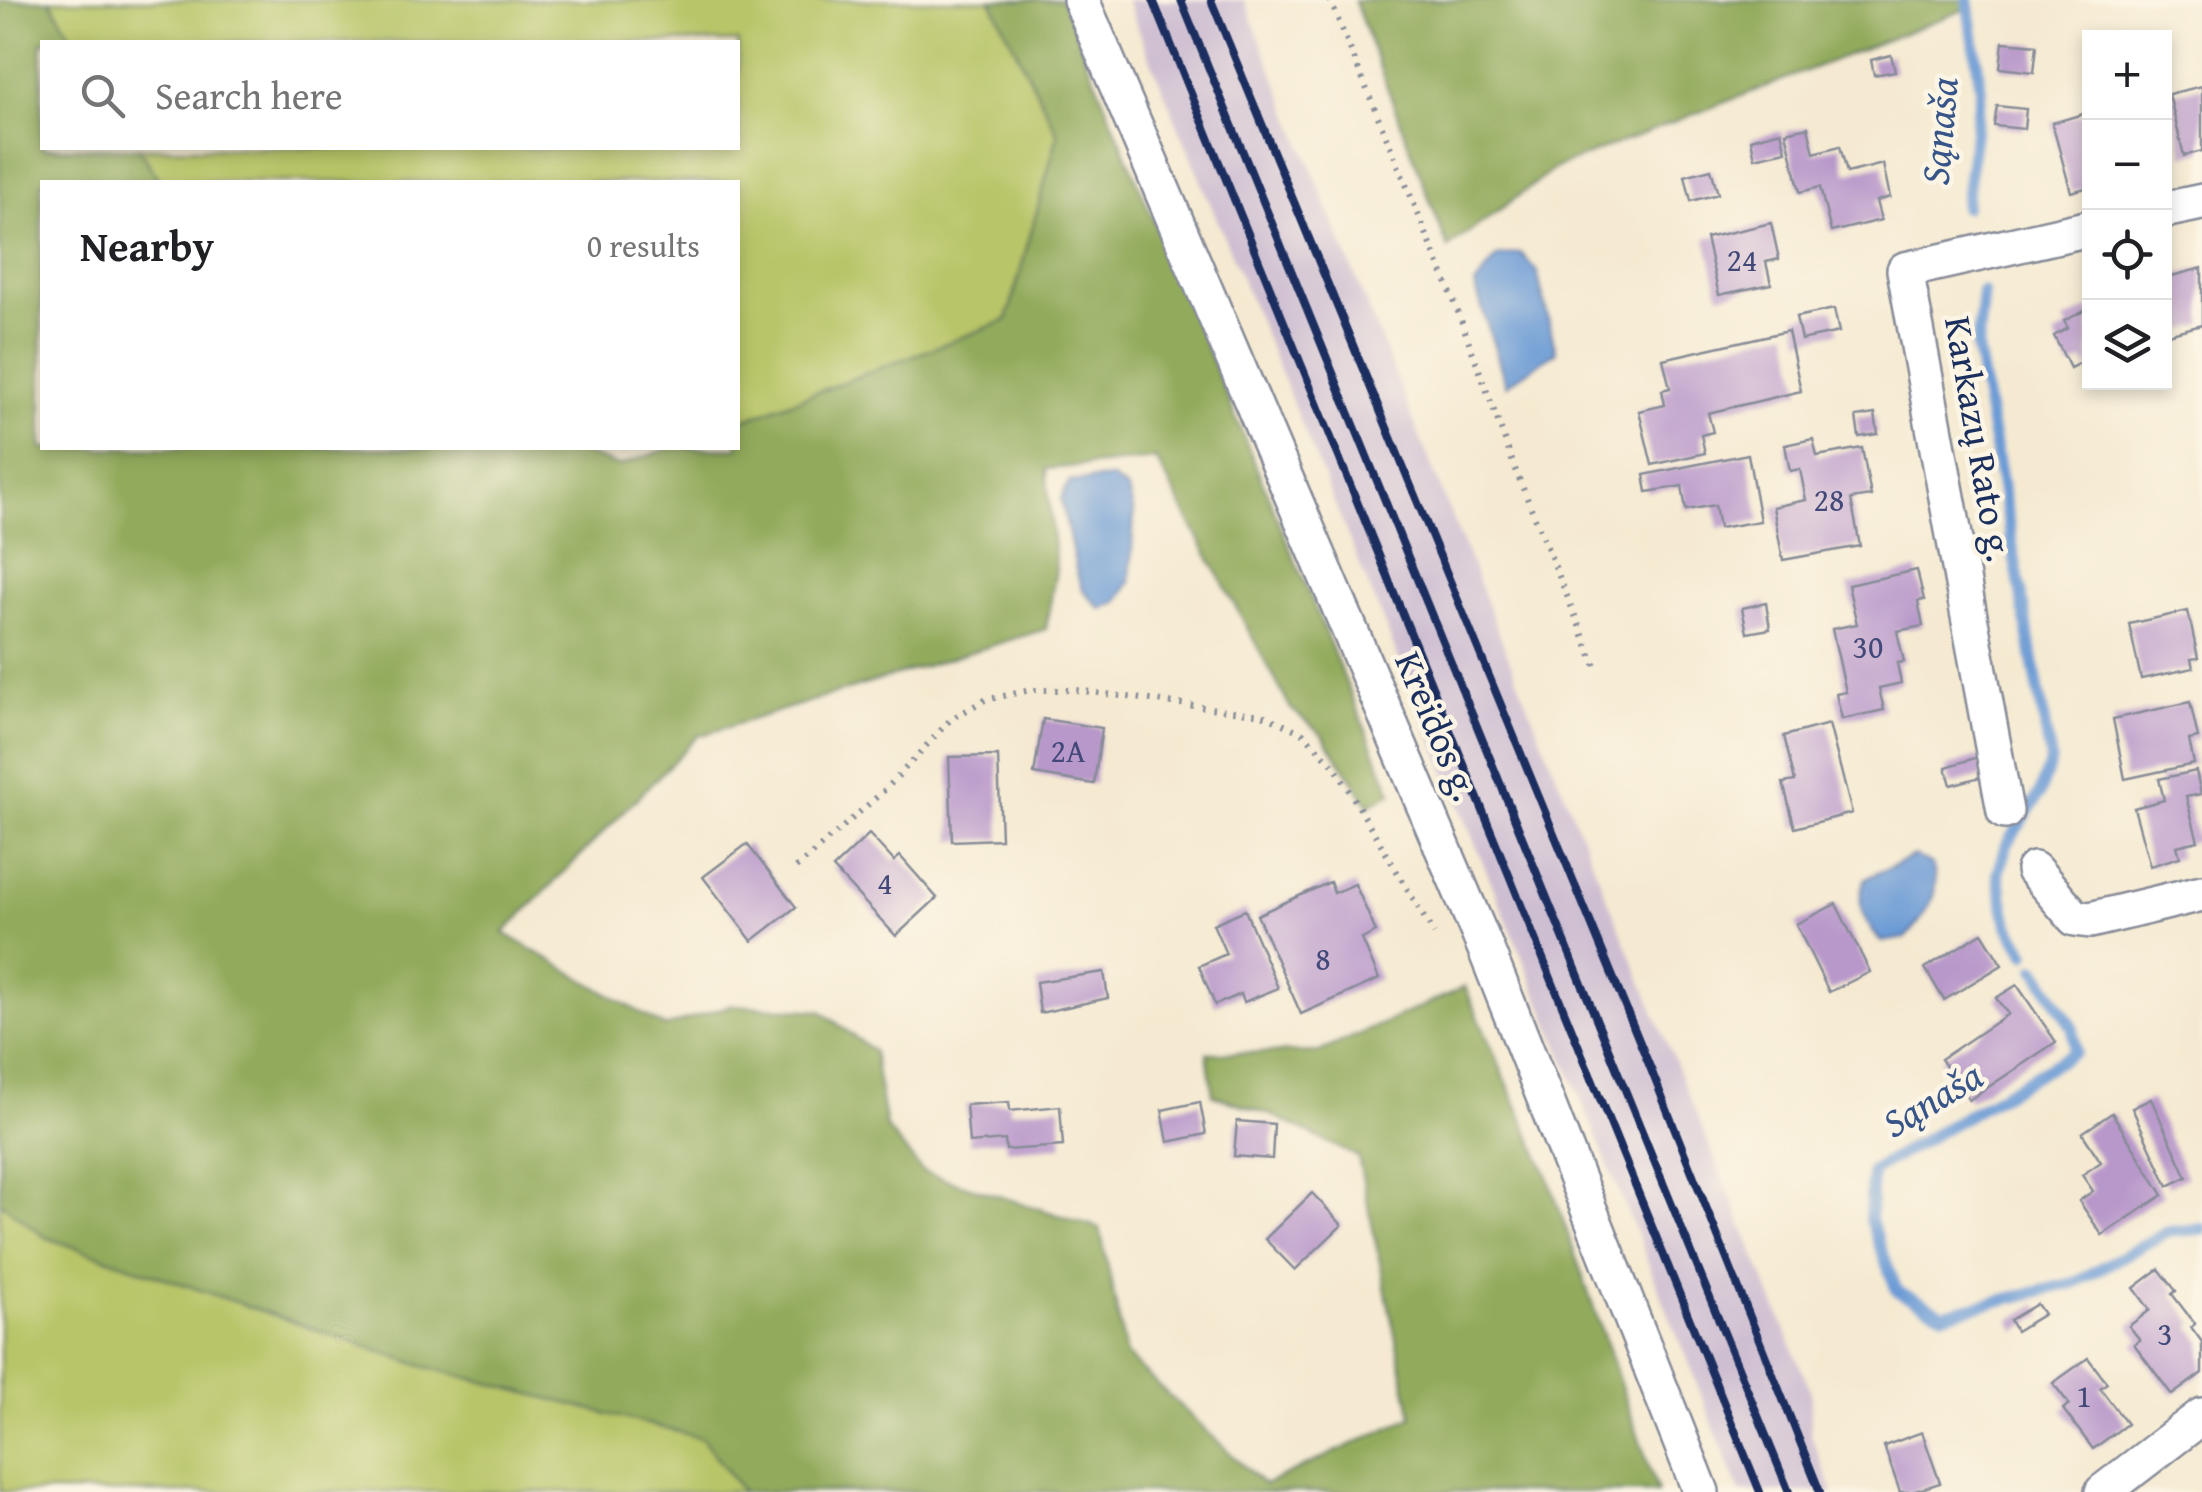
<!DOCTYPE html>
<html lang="en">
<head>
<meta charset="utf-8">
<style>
	:root { --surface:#fff; --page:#f6f6f6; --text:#202124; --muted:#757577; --line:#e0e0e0 }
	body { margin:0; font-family:"Gentium Book Plus",serif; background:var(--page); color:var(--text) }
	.controls { position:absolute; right:30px; top:30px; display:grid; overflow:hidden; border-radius:0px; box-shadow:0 5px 15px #0003 }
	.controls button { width:90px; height:90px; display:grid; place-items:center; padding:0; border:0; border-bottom:2px solid var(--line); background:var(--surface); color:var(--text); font:50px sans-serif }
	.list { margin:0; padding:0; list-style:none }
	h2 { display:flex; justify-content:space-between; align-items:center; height:130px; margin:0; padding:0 40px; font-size:42px }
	h2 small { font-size:32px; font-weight:400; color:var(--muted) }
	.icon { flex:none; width:55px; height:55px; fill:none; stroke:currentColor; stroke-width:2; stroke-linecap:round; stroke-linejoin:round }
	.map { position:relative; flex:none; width:2202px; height:1492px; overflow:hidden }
	.search { position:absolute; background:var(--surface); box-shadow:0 5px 15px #0003; left:40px; top:40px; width:700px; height:110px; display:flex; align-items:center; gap:25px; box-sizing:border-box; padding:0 35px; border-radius:0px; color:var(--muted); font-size:38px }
	.panel { position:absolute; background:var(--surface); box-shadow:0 5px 15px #0003; left:40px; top:180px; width:700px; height:270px; border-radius:0px }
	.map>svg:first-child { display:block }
</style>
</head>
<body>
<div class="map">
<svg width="2202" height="1492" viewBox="0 0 2202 1492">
	<rect width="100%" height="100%" fill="#fcf5e5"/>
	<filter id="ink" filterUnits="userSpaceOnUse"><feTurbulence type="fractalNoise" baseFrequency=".01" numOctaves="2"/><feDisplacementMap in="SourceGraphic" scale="20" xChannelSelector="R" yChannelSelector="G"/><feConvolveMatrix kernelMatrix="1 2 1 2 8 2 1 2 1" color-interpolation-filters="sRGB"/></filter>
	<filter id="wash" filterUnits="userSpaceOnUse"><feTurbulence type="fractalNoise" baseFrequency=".0048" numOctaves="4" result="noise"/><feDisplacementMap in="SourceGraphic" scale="40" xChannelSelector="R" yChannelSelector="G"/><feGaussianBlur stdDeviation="2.25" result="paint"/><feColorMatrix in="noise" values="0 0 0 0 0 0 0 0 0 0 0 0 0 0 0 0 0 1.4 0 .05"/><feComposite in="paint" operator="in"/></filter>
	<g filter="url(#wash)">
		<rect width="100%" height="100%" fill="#f5ead1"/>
		<path fill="#cebed1" d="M1126 0H1244L1529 708 1811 1392V1435L1833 1492H1740L1635 1230Z"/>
		<g fill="#b8c567" stroke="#6a7a62" stroke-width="2.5">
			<path d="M50 0H991L1058 134 1007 321 738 422V182H160L139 148H738V42H75Z"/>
			<path d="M0 1202 45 1237 423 1366 702 1438 743 1492H0Z"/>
		</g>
		<g fill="#92aa5c" stroke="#566c5d" stroke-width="2.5">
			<path d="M0 0H50L75 42H42V148H139L160 182H42V448H570L619 466 669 448H738V422L1007 320 1058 134 991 0H1062L1392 793 1369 805 1322 734 1291 709 1156 459 1046 469 1056 569 1046 629 698 736 504 933 665 1027 731 1005 821 1011 873 1051 886 1127 923 1172 1100 1228 1126 1355 1264 1485 1412 1417 1358 1157 1274 1116 1213 1095 1207 1053 1319 1052 1465 987 1547 1174 1658 1492H743L702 1438 423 1366 45 1237 0 1202Z"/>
			<path d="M1354 0H1972V7L1557 167 1448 248Z"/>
		</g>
		<g fill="#6c9bd5" stroke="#44659a" stroke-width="2.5">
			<path d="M1521 253 1537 272 1556 352 1506 385 1475 285 1497 257Z"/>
			<path d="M1111 478 1128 490 1134 514 1130 582 1117 602 1101 609 1082 588 1077 573 1061 499 1069 482Z"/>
			<path d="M1914 856 1932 865C1943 893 1924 917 1906 938L1881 942C1864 919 1854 908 1865 879Z"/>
		</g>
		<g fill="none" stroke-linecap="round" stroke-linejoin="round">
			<g stroke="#6c9bd5" stroke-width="12">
				<path d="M1965 207 1981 89 1968 0"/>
				<path d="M1983 292 1977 348 2051 760 2040 793 2007 844 1998 874 2008 925 2026 954"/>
				<path d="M2036 969 2073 1028 2075 1052 1872 1171 1870 1220 1897 1291 1944 1314 2074 1283 2167 1232 2202 1229"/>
			</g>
		</g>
		<g id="blocks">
			<g fill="#b897ca">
				<path d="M2003 42 2037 45 2034 72 2000 68Z"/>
				<path d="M1891 55 1895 71 1874 75 1871 60Z"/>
				<path d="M2202 86V151L2184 156 2169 94Z"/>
				<path d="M1997 106 2026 109 2024 129 1994 126Z"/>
				<path d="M2090 112V187L2071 192 2052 123Z"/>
				<path d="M1808 127 1814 153 1840 146 1847 173 1883 164 1890 197 1876 201 1881 220 1831 232 1820 187 1800 192 1786 132Z"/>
				<path d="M1781 131 1786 151 1755 158 1751 139Z"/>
				<path d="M1711 169 1718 194 1691 201 1685 176Z"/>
				<path d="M1771 223 1779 259 1766 262 1771 284 1719 295 1706 238Z"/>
				<path d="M2202 268V325L2164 335V278Z"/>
				<path d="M2090 308V371L2084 361 2070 368 2054 336 2068 328 2064 321Z"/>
				<path d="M1834 309 1839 332 1801 340 1796 317Z"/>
				<path d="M1788 331 1801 391 1708 413 1713 432 1701 435 1705 453 1652 465 1639 411 1665 405 1662 390 1670 388 1663 359Z"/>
				<path d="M1875 414 1878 434 1859 437 1856 417Z"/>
				<path d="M1813 439 1817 456 1862 448 1871 496 1851 499 1860 546 1783 560 1773 507 1806 500 1800 469 1790 471 1785 445Z"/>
				<path d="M1748 454 1760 521 1719 528 1715 505 1686 510 1682 486 1647 492 1644 475Z"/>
				<path d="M1917 570 1924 600 1918 601 1923 626 1897 631 1904 662 1897 663 1901 683 1879 688 1884 710 1842 719 1836 694 1846 692 1832 629 1857 624 1848 585Z"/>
				<path d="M1766 603 1770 629 1747 633 1742 608Z"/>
				<path d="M2188 611 2198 658 2191 659 2193 668 2141 679 2129 624Z"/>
				<path d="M2190 702 2198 738 2189 740 2194 764 2125 779 2113 719Z"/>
				<path d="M1043 719 1102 728 1094 784 1034 774Z"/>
				<path d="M1829 724 1852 813 1795 828 1783 783 1795 781 1784 736Z"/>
				<path d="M998 756 1001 839 952 841 949 757Z"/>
				<path d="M1978 757 1984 776 1951 785 1946 767Z"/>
				<path d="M2196 771 2201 794 2186 797 2198 841 2177 846 2180 857 2150 866 2134 808 2164 800 2159 779Z"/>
				<path d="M869 834 894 861 900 856 937 898 896 936 833 868Z"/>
				<path d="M747 844 796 907 752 941 703 877Z"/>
				<path d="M1330 882 1334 893 1355 884 1376 932 1362 939 1379 979 1301 1014 1257 915Z"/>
				<path d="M1836 904 1870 972 1829 992 1796 924Z"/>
				<path d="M1245 910 1278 988 1244 1002 1241 994 1215 1005 1199 966 1226 954 1213 924Z"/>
				<path d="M1982 933 2002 965 1944 1000 1925 968Z"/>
				<path d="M1104 972 1108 998 1040 1013 1036 982Z"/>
				<path d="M2017 985 2056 1042 1969 1100 1941 1059 2008 1014 1996 998Z"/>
				<path d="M2151 1099 2187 1177 2168 1186 2132 1108Z"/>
				<path d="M1009 1102 1010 1111 1060 1106 1063 1146 1006 1150 1005 1140 969 1143 966 1105Z"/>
				<path d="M1200 1102 1206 1134 1168 1142 1162 1110Z"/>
				<path d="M2112 1113 2163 1195 2102 1235 2079 1201 2093 1191 2082 1175 2101 1162 2082 1133Z"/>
				<path d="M1237 1121 1274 1124 1272 1159 1234 1156Z"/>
				<path d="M1312 1193 1342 1225 1295 1270 1265 1239Z"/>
				<path d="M2159 1269 2176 1291 2172 1294 2195 1324 2191 1327 2202 1342V1373L2172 1395 2134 1344 2140 1340 2129 1326 2150 1310 2134 1288Z"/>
				<path d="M2037 1304 2044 1314 2016 1331 2010 1320Z"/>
				<path d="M2088 1358 2107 1383 2100 1388 2127 1424 2093 1449 2063 1409 2069 1404 2053 1383Z"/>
				<path d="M1922 1432 1940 1483 1912 1492H1900L1884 1446Z"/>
			</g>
		</g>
	</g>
	<g filter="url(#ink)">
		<use href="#blocks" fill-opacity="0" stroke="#888c98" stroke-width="2.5"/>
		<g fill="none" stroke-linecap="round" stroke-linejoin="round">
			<g stroke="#888c98" stroke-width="40">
				<g id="minor">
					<path d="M1081 0 1485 947 1701 1492"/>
					<path d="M2164 210 2202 202"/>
					<path d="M2005 811 1905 270 2090 228"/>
					<path d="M2034 870 2075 918 2090 920 2202 893"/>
					<path d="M2103 1492 2202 1416"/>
				</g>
			</g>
			<g stroke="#888c98" stroke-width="6" stroke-dasharray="2.5 8" stroke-linecap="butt">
				<path d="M1330 0 1454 301 1516 471 1596 667"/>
				<path d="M796 868 887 788 951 719 985 700 1031 690H1076L1262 715 1303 733 1335 767 1434 934"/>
			</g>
			<use href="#minor" stroke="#fff" stroke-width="35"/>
			<g stroke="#1b2f5e" stroke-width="8">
				<path d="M1153 0 1760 1492"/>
				<path d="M1181 0 1789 1492"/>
				<path d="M1211 0 1650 1067 1820 1492"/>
			</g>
		</g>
	</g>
	<g text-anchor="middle" stroke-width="9" stroke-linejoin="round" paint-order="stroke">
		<g font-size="32" fill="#424979">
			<text x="1742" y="271">24</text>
			<text x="1829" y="511">28</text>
			<text x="1868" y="658">30</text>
			<text x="1068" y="762">2A</text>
			<text x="885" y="894">4</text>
			<text x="1323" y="970">8</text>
			<text x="2165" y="1345">3</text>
			<text x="2084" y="1407">1</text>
		</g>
		<g font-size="38" fill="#1b2f5e" stroke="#fcf5e5">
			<text transform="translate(1979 439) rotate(80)" y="13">Karkazų Rato g.</text>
			<text transform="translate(1437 726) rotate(67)" y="13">Kreidos g.</text>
		</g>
		<g font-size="40" font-style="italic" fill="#375588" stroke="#fcf5e5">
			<text transform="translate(1939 131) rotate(-85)" y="14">Sąnaša</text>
			<text transform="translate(1932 1099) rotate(-31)" y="14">Sąnaša</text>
		</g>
	</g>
</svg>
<div class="controls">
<button>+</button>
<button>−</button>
<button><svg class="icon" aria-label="locate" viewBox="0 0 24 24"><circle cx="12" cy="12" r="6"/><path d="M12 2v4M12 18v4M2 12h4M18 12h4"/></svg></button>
<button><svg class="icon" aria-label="layers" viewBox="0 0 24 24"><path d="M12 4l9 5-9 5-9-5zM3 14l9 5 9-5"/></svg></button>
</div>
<div class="search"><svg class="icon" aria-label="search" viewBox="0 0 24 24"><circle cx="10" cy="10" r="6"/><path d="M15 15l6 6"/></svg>Search here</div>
<section class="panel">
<h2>Nearby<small>0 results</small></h2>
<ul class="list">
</ul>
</section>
</div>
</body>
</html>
